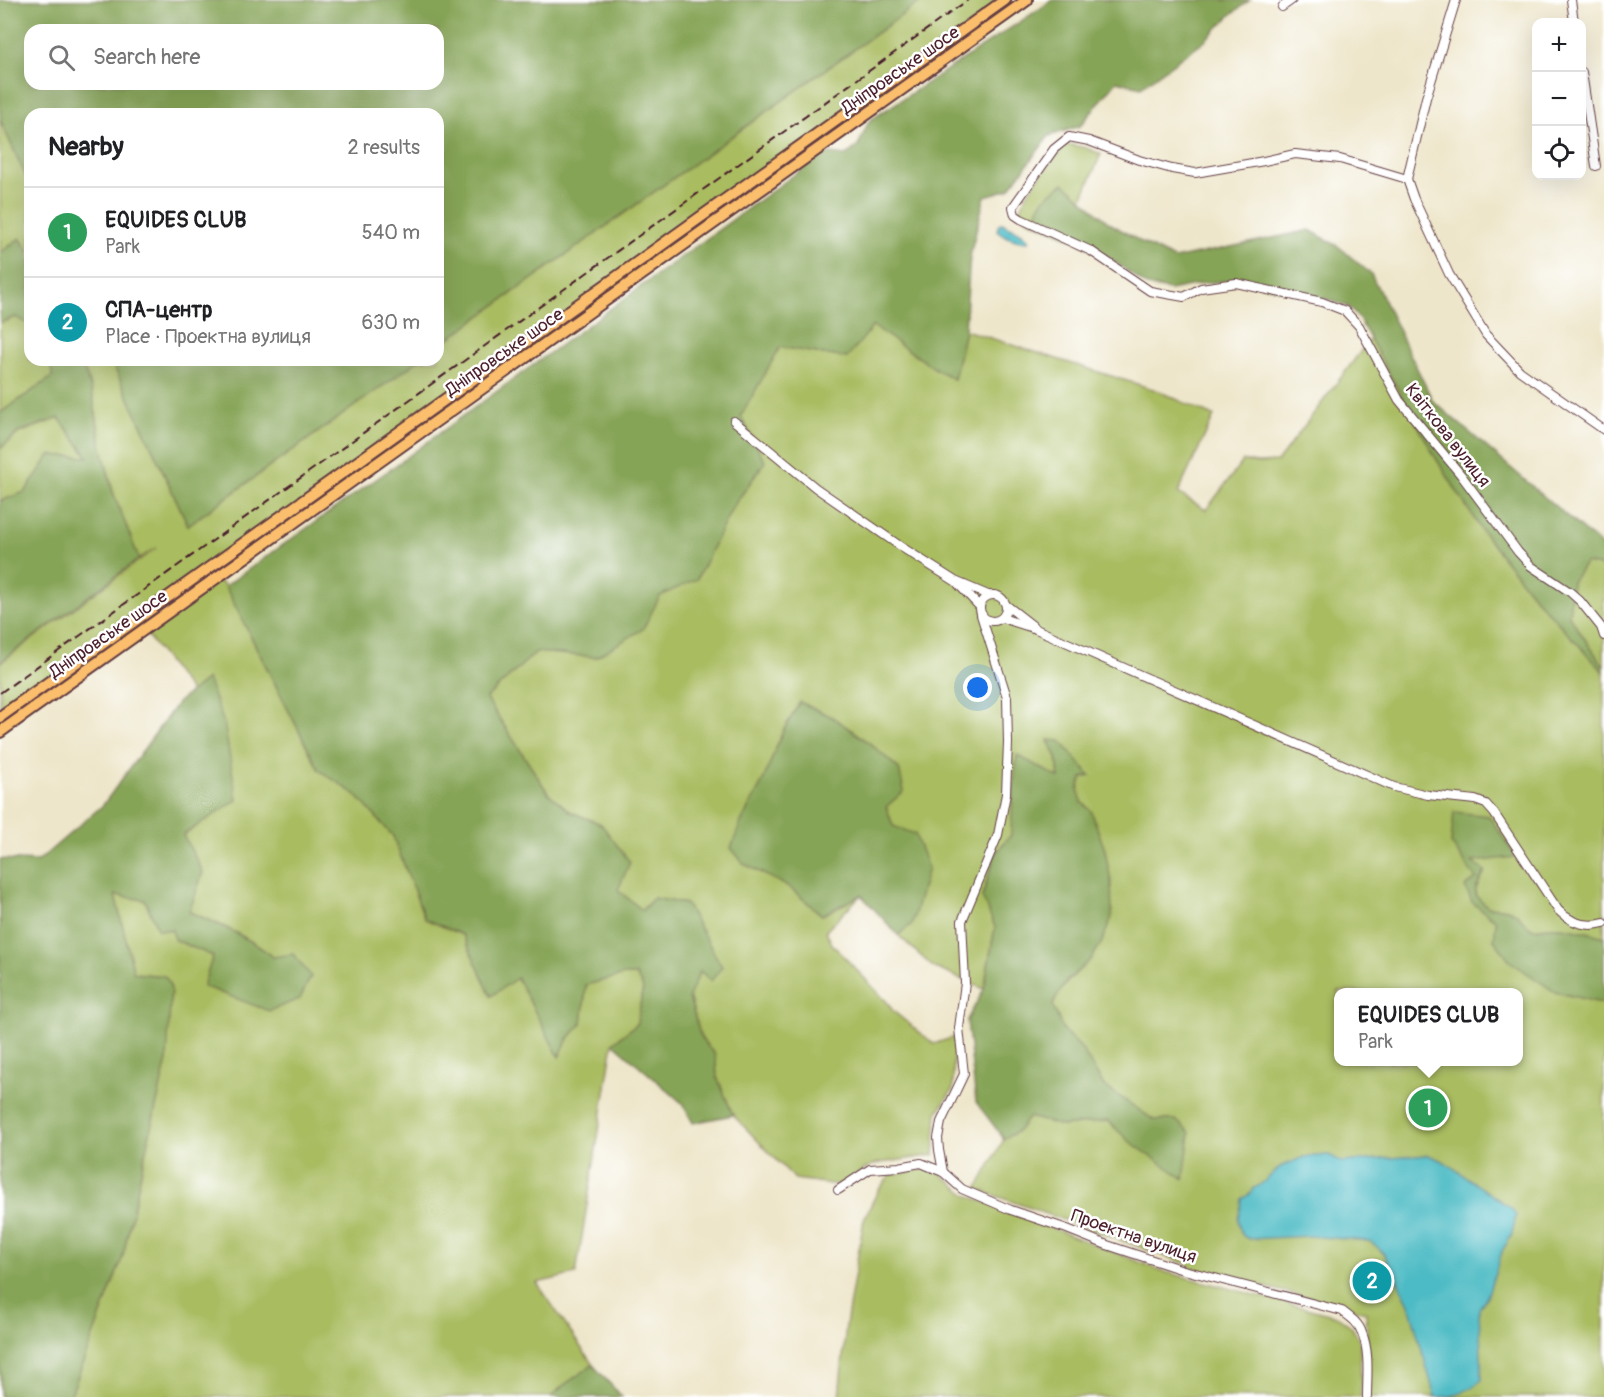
<!DOCTYPE html>
<html lang="en">
<head>
<meta charset="utf-8">
<style>
	:root { --surface:#fff; --page:#f6f6f6; --text:#202124; --muted:#757577; --line:#e0e0e0; --accent:#1f6fb2 }
	body { margin:0; font-family:Pangolin,sans-serif; background:var(--page); color:var(--text) }
	.controls { position:absolute; right:18px; top:18px; display:grid; overflow:hidden; border-radius:12px; box-shadow:0 6px 24px #0002 }
	.controls button { width:54px; height:54px; display:grid; place-items:center; padding:0; border:0; border-bottom:2px solid var(--line); background:var(--surface); color:var(--text); font:30px sans-serif }
	.you { position:absolute; left:978px; top:688px; width:21px; height:21px; margin:-15px; border:4px solid #fff; border-radius:50%; background:#1a73e8; box-shadow:0 0 0 9px #1a73e833 }
	.badge { display:grid; place-items:center; width:39px; height:39px; border-radius:50%; background:var(--accent); color:#fff; font-size:20px; font-weight:700 }
	.pin { position:absolute; translate:-50% -50%; border:3px solid #fff; box-shadow:0 2px 6px #0006 }
	.popup { position:absolute; left:1334px; top:988px; width:189px; height:78px; box-sizing:border-box; display:grid; place-content:center; border-radius:12px; background:var(--surface); filter:drop-shadow(0 2px 4px #0005); font-size:20px; white-space:nowrap; color:var(--muted) }
	.popup b { font-size:22px; color:var(--text) }
	.popup::after { content:''; position:absolute; left:50%; top:100%; margin-left:-12px; border:12px solid transparent; border-top-color:var(--surface) }
	.list { margin:0; padding:0; list-style:none }
	h2 { display:flex; justify-content:space-between; align-items:center; height:78px; margin:0; padding:0 24px; font-size:26px }
	h2 small { font-size:20px; font-weight:400; color:var(--muted) }
	.list li { display:grid; grid-template-columns:39px 1fr auto; gap:18px; align-items:center; box-sizing:border-box; height:90px; padding:0 24px; border-top:2px solid var(--line) }
	.list b { display:block; font-size:22px; white-space:nowrap }
	.list p { margin:0; font-size:20px; white-space:nowrap; color:var(--muted) }
	.list em { font-size:20px; font-style:normal; color:var(--muted) }
	.icon { flex:none; width:33px; height:33px; fill:none; stroke:currentColor; stroke-width:2; stroke-linecap:round; stroke-linejoin:round }
	.map { position:relative; flex:none; width:1604px; height:1397px; overflow:hidden }
	.search { position:absolute; background:var(--surface); box-shadow:0 6px 24px #0002; left:24px; top:24px; width:420px; height:66px; display:flex; align-items:center; gap:15px; box-sizing:border-box; padding:0 21px; border-radius:18px; color:var(--muted); font-size:22px }
	.panel { position:absolute; background:var(--surface); box-shadow:0 6px 24px #0002; left:24px; top:108px; width:420px; height:258px; border-radius:18px }
	.map>svg:first-child { display:block }
</style>
</head>
<body>
<div class="map">
<svg width="1604" height="1397" viewBox="0 0 1604 1397">
	<rect width="100%" height="100%" fill="#fff"/>
	<filter id="ink" filterUnits="userSpaceOnUse"><feTurbulence type="fractalNoise" baseFrequency=".0167" numOctaves="2"/><feDisplacementMap in="SourceGraphic" scale="12" xChannelSelector="R" yChannelSelector="G"/><feConvolveMatrix kernelMatrix="1 2 1 2 8 2 1 2 1" color-interpolation-filters="sRGB"/></filter>
	<filter id="wash" filterUnits="userSpaceOnUse"><feTurbulence type="fractalNoise" baseFrequency=".008" numOctaves="4" result="noise"/><feDisplacementMap in="SourceGraphic" scale="24" xChannelSelector="R" yChannelSelector="G"/><feGaussianBlur stdDeviation="1.35" result="paint"/><feColorMatrix in="noise" values="0 0 0 0 0 0 0 0 0 0 0 0 0 0 0 0 0 1.4 0 .05"/><feComposite in="paint" operator="in"/></filter>
	<g filter="url(#wash)">
		<rect width="100%" height="100%" fill="#eee6ca"/>
		<g fill="#a9bc60" stroke="#7a6e46" stroke-width="1.5" fill-rule="evenodd">
			<path d="M923 0H1005L82 659 0 706V663L156 548 139 559 113 492 102 449 92 392 81 360H111L188 525 419 360H438V346Z"/>
			<path d="M0 120 30 185V254L20 238 0 253Z"/>
			<path d="M1067 144 1086 148 1101 154 1082 199 1064 183 1034 220 1065 235 1028 220 1020 212C1025 191 1052 160 1067 144Z"/>
			<path d="M16 317 30 325V360H51L52 377 0 413V323Z"/>
			<path d="M873 326 936 369 954 379 965 330 1156 390 1214 416 1178 493 1206 510 1243 461 1258 463 1277 462 1370 339 1436 458 1482 531 1535 598 1604 672V937C1578 929 1560 924 1533 929 1525 924 1524 921 1518 915 1510 907 1498 908 1488 907L1476 896V889L1485 871 1471 862 1516 856 1454 812 1476 879 1472 902 1496 921 1555 992 1597 1002H1604V1397H1370L1366 1312 1192 1269 1187 1264 977 1189 1004 1139 1018 1131 1029 1117 1062 1126 1108 1121 1129 1141 1184 1178 1176 1120H1154L1104 1086 1081 1048 1063 1030 1053 1006C1060 986 1076 973 1091 959V811C1079 800 1075 794 1082 778L1090 776 1048 741 1057 757 1059 778 1017 756 1013 792 1011 835 995 853 982 896 995 927 984 989 933 967 898 935 912 924 893 826 886 806 899 769C869 742 838 716 800 703L783 731 762 783 741 822 744 864 789 887 822 915 861 895 826 931 832 944 887 1002 893 1011 934 1044 954 1037 953 1089 937 1113 934 1155 874 1164 838 1185 795 1179 733 1115 717 1077 715 1055 701 1038 689 996 700 970 722 967 686 904 654 898 642 910 617 890 601 824 571 812 548 793 486 698 536 652 596 657 660 596 697 578 732 508 765 462 741 416 780 347 846 358ZM1338 992H1518V1062H1338Z"/>
			<path d="M59 418 89 457 50 456 25 492 0 501V449L19 433Z"/>
			<path d="M1585 563 1600 566 1604 570V667L1569 616 1572 582Z"/>
			<path d="M216 578 225 586 319 770 355 794 393 836 425 919 463 935 491 996 516 977 568 1039 582 1023 586 985 624 975H636L643 987 637 1024 613 1043 576 1274 537 1283 593 1365 564 1385 551 1397H70L123 1256 145 1154 167 1060 164 976 134 973 115 895 145 900 158 930H172L175 940 214 956 203 986 273 957C248 937 219 923 189 912L203 872 183 835 207 679 191 692 143 630Z"/>
			<path d="M924 1169 940 1173 967 1195 1165 1272 1337 1316 1351 1326 1360 1341 1361 1397H839L846 1325 864 1219 878 1191 890 1175Z"/>
		</g>
		<g fill="#86a456" stroke="#686240" stroke-width="1.5" fill-rule="evenodd">
			<path d="M0 0H923L438 346V114H30V185L0 120ZM30 30H438V84H30Z"/>
			<path d="M1052 0H1250L1232 14 1204 41 1141 87 1117 81 1080 126 1049 136 1009 189 985 196 970 255 965 330 954 379 936 369 873 326 847 358 780 347 741 416 765 462 732 508 697 579 660 596 643 629 596 657 536 652 486 698 548 793 571 812 601 824 630 862 618 890 642 910 654 898 686 904 722 967 711 981 700 971 689 997 701 1038 715 1055 717 1077 733 1115 693 1123 682 1103 613 1043 637 1024 643 988 636 975H624L586 985 582 1023 568 1039 559 1057 517 978 491 996 463 935 425 919 393 836 355 794 319 770 225 586 389 470 824 153 845 156 858 146 869 121 1038 10Z"/>
			<path d="M1064 183 1108 222 1141 242 1174 259 1310 230 1338 246 1371 274 1433 401 1604 548V570L1600 566 1585 563 1572 582 1569 616 1604 667V672L1535 598 1482 531 1436 458 1359 319 1349 307 1330 300 1237 280 1205 283 1170 290 1147 286 1110 258 1034 220C1041 197 1046 197 1064 183Z"/>
			<path d="M20 238 30 254V325L16 317 0 323V253Z"/>
			<path d="M51 360H81L92 392 102 449 113 492 139 559 0 662V501L25 492 50 455 88 457 59 418 19 432 0 449V413L52 377Z"/>
			<path d="M111 360H419L188 525Z"/>
			<path d="M207 679 224 723 237 800 183 835 203 872 189 912C219 924 248 937 273 957L293 954 311 976 300 999 269 1011 203 986 213 956 175 940 172 930H158L145 900 115 895 134 973 164 976 167 979 171 988 167 1060 145 1154 123 1256 70 1397H0V859L38 861 103 805 178 702Z"/>
			<path d="M800 702 832 717 871 744 899 769 904 791 886 807 893 826 915 834 928 868 912 924 898 935 861 895 822 915 789 887 744 864 731 848 741 822 762 783 783 731Z"/>
			<path d="M1048 740 1061 741 1090 776 1082 778 1078 789 1082 802 1091 811 1105 850 1111 881 1112 917 1101 944 1091 959 1067 981 1055 999 1053 1006 1063 1030 1081 1048 1104 1086 1154 1120H1176L1190 1133 1184 1179 1129 1141 1108 1121 1062 1126 1029 1117 1018 1131 1004 1139 976 1102 967 1020 984 989 995 927 982 897 996 853 1011 835 1013 792 1017 755 1059 778 1057 757Z"/>
			<path d="M1454 812 1489 816 1516 857 1472 862 1485 871 1476 888V896L1488 907C1498 908 1510 907 1518 915 1524 921 1525 924 1533 929 1562 924 1577 929 1604 937V1002H1597L1555 992 1511 962 1494 940 1496 921 1472 902 1465 887 1476 879 1451 843Z"/>
			<path d="M593 1365 622 1397H551L564 1385Z"/>
		</g>
		<g fill="#4dbbc5" stroke="#4c6d78" stroke-width="1.5">
			<path d="M1002 223C1012 229 1025 231 1029 242 1019 242 1002 237 997 230L999 224Z"/>
			<path d="M1329 1155 1342 1162 1428 1155 1443 1161 1512 1209 1516 1216 1511 1237 1503 1249 1488 1294 1479 1309 1482 1380C1464 1393 1458 1397 1435 1397L1409 1304 1384 1254 1377 1247 1369 1241 1310 1236 1249 1239 1243 1236C1240 1230 1237 1221 1239 1215 1240 1209 1242 1205 1242 1199L1248 1195 1253 1189 1260 1185 1280 1167 1304 1157Z"/>
		</g>
	</g>
	<g filter="url(#ink)">
		<g fill="none" stroke-linecap="round" stroke-linejoin="round">
			<g stroke="#633d43" stroke-width="10">
				<g id="minor">
					<path d="M1571 0 1574 22"/>
					<path d="M1282 7 1292 0"/>
					<path d="M1582 72 1596 166"/>
					<path d="M1407 179 1426 98 1456 0"/>
					<path d="M734 421 816 488 903 548 955 581 988 595"/>
					<path d="M1604 430 1520 371 1486 335 1449 274 1414 199 1407 179 1340 159 1295 154 1264 161 1195 173 1172 169 1139 160 1089 141 1069 137 1054 149 1013 207 1015 215 1021 219 1091 251 1150 291 1184 297 1201 288 1236 283 1322 302 1345 311 1359 326 1399 400 1461 475 1518 552 1531 566 1570 592 1580 601 1601 627 1604 636"/>
					<path d="M958 584 979 606"/>
					<circle cx="993" cy="608" r="13"/>
					<path d="M1006 605 1033 626"/>
					<path d="M1002 618 1036 629 1394 787 1428 795 1475 800 1486 804 1494 813 1558 910C1571 923 1586 928 1604 923"/>
					<path d="M943 1172 939 1150 938 1138 941 1122 964 1074 959 1028 965 983 962 921 998 835 1006 794 1008 743 1007 697 981 615"/>
					<path d="M838 1190 870 1169 899 1167 921 1163 943 1172 962 1189 1011 1210 1067 1229 1107 1245 1180 1269 1342 1311C1350 1317 1359 1323 1362 1333 1370 1352 1367 1377 1367 1397"/>
				</g>
			</g>
			<g stroke="#633d43" stroke-width="14">
				<g id="major">
					<path d="M0 717 1005 0"/>
					<path d="M0 732 1027 0"/>
				</g>
			</g>
			<use href="#minor" stroke="#fff" stroke-width="8"/>
			<use href="#major" stroke="#fabe6d" stroke-width="10"/>
			<path stroke="#4a1f2b" stroke-width="2" stroke-dasharray="9 4.5" stroke-linecap="butt" d="M0 693 968 0"/>
		</g>
	</g>
	<g text-anchor="middle" stroke-width="5" stroke-linejoin="round" paint-order="stroke">
		<g font-size="18" fill="#4a1f2b" stroke="#fff">
			<text transform="translate(900 70) rotate(-35)" y="6">Дніпровське шосе</text>
			<text transform="translate(504 352) rotate(-35)" y="6">Дніпровське шосе</text>
			<text transform="translate(1448 435) rotate(52)" y="6">Квіткова вулиця</text>
			<text transform="translate(108 634) rotate(-35)" y="6">Дніпровське шосе</text>
			<text transform="translate(1134 1236) rotate(19)" y="6">Проектна вулиця</text>
		</g>
	</g>
</svg>
<div class="controls">
<button>+</button>
<button>−</button>
<button><svg class="icon" aria-label="locate" viewBox="0 0 24 24"><circle cx="12" cy="12" r="6"/><path d="M12 2v4M12 18v4M2 12h4M18 12h4"/></svg></button>
</div>
<div class="you"></div>
<div class="pin badge" style="left:1428px;top:1108px;background:#2e9e5b">1</div>
<div class="popup"><b>EQUIDES CLUB</b>Park</div>
<div class="pin badge" style="left:1372px;top:1281px;background:#0f9aa8">2</div>
<div class="search"><svg class="icon" aria-label="search" viewBox="0 0 24 24"><circle cx="10" cy="10" r="6"/><path d="M15 15l6 6"/></svg>Search here</div>
<section class="panel">
<h2>Nearby<small>2 results</small></h2>
<ul class="list">
<li><span class="badge" style="background:#2e9e5b">1</span><div><b>EQUIDES CLUB</b><p>Park</p></div><em>540 m</em></li>
<li><span class="badge" style="background:#0f9aa8">2</span><div><b>СПА-центр</b><p>Place · Проектна вулиця</p></div><em>630 m</em></li>
</ul>
</section>
</div>
</body>
</html>
